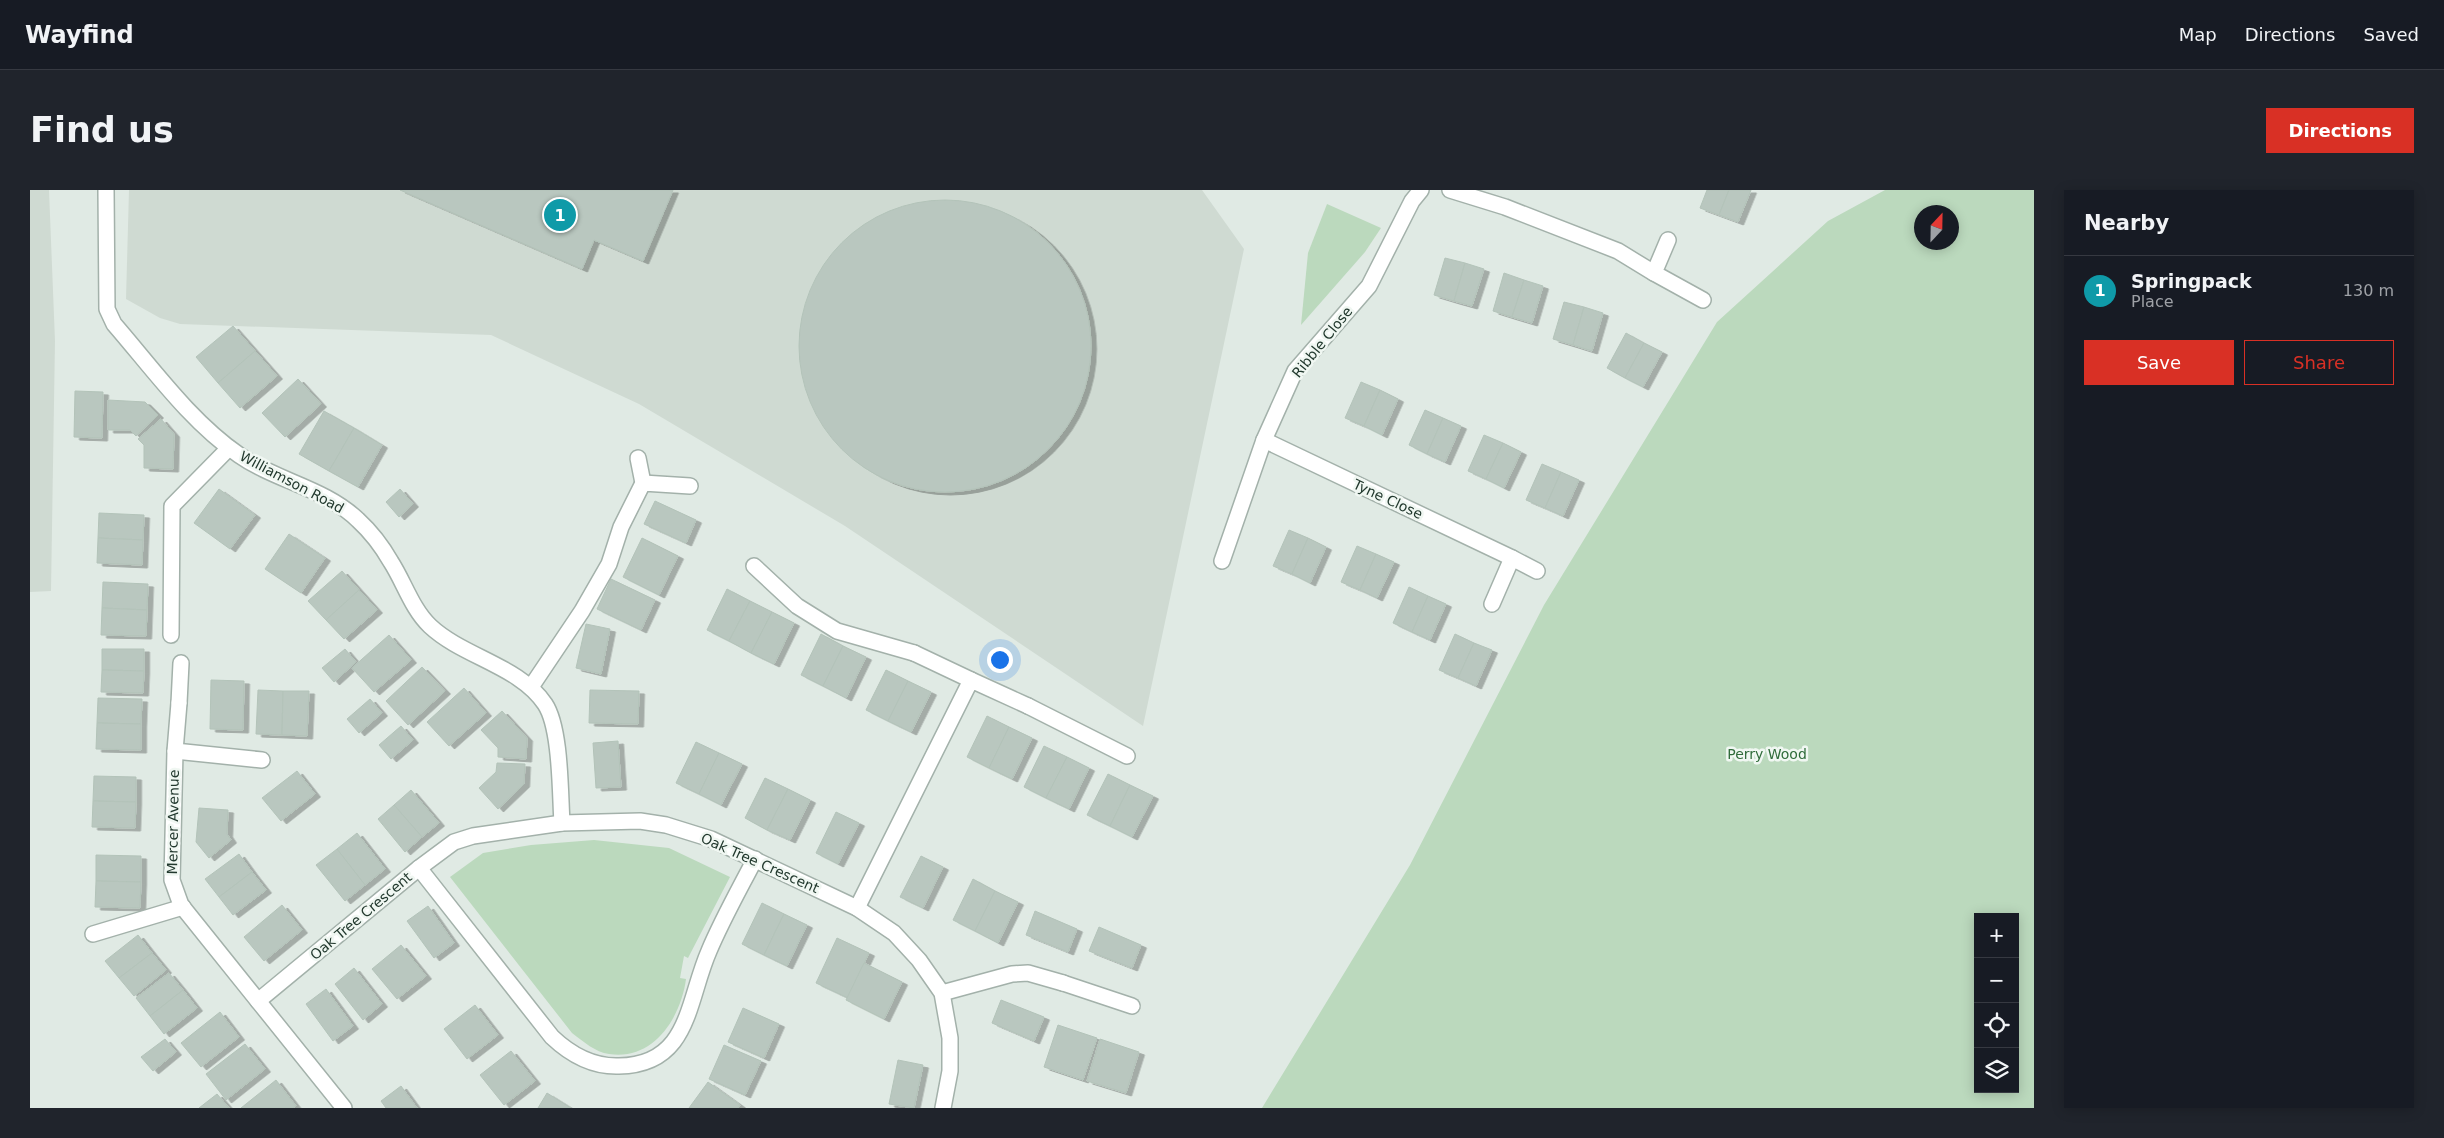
<!DOCTYPE html>
<html lang="en">
<head>
<meta charset="utf-8">
<style>
	:root { --surface:#171b24; --page:#20242c; --text:#f1f3f6; --muted:#9ea1a6; --line:#363941; --accent:#d93025 }
	body { margin:0; font-family:"DejaVu Sans",sans-serif; background:var(--page); color:var(--text) }
	.controls { position:absolute; right:15px; bottom:15px; display:grid; overflow:hidden; border-radius:0px; box-shadow:0 2px 12px #0003 }
	.controls button { width:45px; height:45px; display:grid; place-items:center; padding:0; border:0; border-bottom:1px solid var(--line); background:var(--surface); color:var(--text); font:25px sans-serif }
	.compass { position:absolute; left:1884px; top:15px; width:45px; height:45px; border-radius:50%; background:var(--surface); box-shadow:0 2px 12px #0003; rotate:22deg }
	.you { position:absolute; left:969px; top:469px; width:18px; height:18px; margin:-12px; border:4px solid #fff; border-radius:50%; background:#1a73e8; box-shadow:0 0 0 8px #1a73e833 }
	.badge { display:grid; place-items:center; width:32px; height:32px; border-radius:50%; background:var(--accent); color:#fff; font-size:16px; font-weight:700 }
	.pin { position:absolute; translate:-50% -50%; border:2px solid #fff; box-shadow:0 1px 5px #0006 }
	.list { margin:0; padding:0; list-style:none }
	h2 { display:flex; justify-content:space-between; align-items:center; height:65px; margin:0; padding:0 20px; font-size:21px }
	h2 small { font-size:16px; font-weight:400; color:var(--muted) }
	.list li { display:grid; grid-template-columns:32px 1fr auto; gap:15px; align-items:center; box-sizing:border-box; height:70px; padding:0 20px; border-top:1px solid var(--line) }
	.list b { display:block; font-size:19px; white-space:nowrap }
	.list p { margin:0; font-size:16px; white-space:nowrap; color:var(--muted) }
	.list em { font-size:16px; font-style:normal; color:var(--muted) }
	.actions { display:flex; gap:10px; padding:15px 20px }
	.actions a { flex:1; padding:11px 0; border:1px solid var(--accent); border-radius:0px; text-align:center; font-size:18px; color:var(--accent) }
	.actions .main { background:var(--accent); color:#fff }
	.icon { flex:none; width:28px; height:28px; fill:none; stroke:currentColor; stroke-width:2; stroke-linecap:round; stroke-linejoin:round }
	.map { position:relative; flex:none; width:2004px; height:918px; overflow:hidden; border-radius:0px }
	header { display:flex; align-items:center; gap:30px; box-sizing:border-box; height:70px; padding:0 25px; background:var(--surface); border-bottom:1px solid var(--line) }
	header strong { font-size:24px }
	nav { display:flex; gap:28px; margin-inline-start:auto; font-size:18px }
	.intro { display:flex; align-items:center; justify-content:space-between; box-sizing:border-box; height:120px; padding:0 30px }
	h1 { margin:0; font-size:35px }
	.button { padding:12px 22px; border-radius:0px; background:var(--accent); color:#fff; font-size:18px; font-weight:700 }
	main { display:flex; gap:30px; padding:0 30px }
	aside { flex:1; background:var(--surface); border-radius:0px; box-shadow:0 2px 12px #0003 }
	.map>svg:first-child { display:block }
</style>
</head>
<body>
<header>
<strong>Wayfind</strong>
<nav><a>Map</a><a>Directions</a><a>Saved</a></nav>
</header>
<div class="intro"><h1>Find us</h1><a class="button">Directions</a></div>
<main>
<div class="map">
<svg width="2004" height="918" viewBox="0 0 2004 918">
	<defs>
		<filter id="shadow"><feDropShadow dx="5.5" dy="3" stdDeviation="0" flood-color="#0004"/></filter>
	</defs>
	<rect width="100%" height="100%" fill="#e0eae4"/>
	<g fill="#cfdad2">
		<path d="M0 0H19L25 151 21 401 0 402Z"/>
		<path d="M99 0H1172L1214 59 1113 536 815 336 609 214 461 145 150 134 130 128 96 109Z"/>
	</g>
	<g fill="#bbd9bd" fill-rule="evenodd">
		<path d="M1855 0H2004V918H1232L1380 675 1514 415 1687 132 1798 31ZM1922 22V52H1892V22ZM1948 727H1985V899H1948Z"/>
		<path d="M1297 14 1351 38 1335 62 1271 135 1278 63Z"/>
		<path d="M564 650 639 658 700 687 658 768 654 766 650 788 656 789C651 827 624 871 579 864 565 862 554 852 542 843L420 687 453 663 501 655Z"/>
	</g>
	<g fill="#b9c7bf" stroke="#b3c3b9" filter="url(#shadow)">
		<path d="M370 0H643L613 71 564 50 552 79Z"/>
		<path d="M1677 0H1699L1689 25 1670 18Z"/>
		<path d="M1699 0H1721L1708 32 1689 25Z"/>
		<circle cx="915" cy="156" r="146"/>
		<path d="M1415 68 1435 73 1424 111 1404 105Z"/>
		<path d="M1435 73 1454 79 1442 116 1424 111Z"/>
		<path d="M1474 83 1494 90 1482 127 1463 121Z"/>
		<path d="M1494 90 1513 96 1502 133 1482 127Z"/>
		<path d="M1534 112 1554 117 1543 155 1523 149Z"/>
		<path d="M1554 117 1573 123 1562 161 1543 155Z"/>
		<path d="M203 136 225 161 188 193 166 167Z"/>
		<path d="M1596 143 1614 153 1595 188 1577 178Z"/>
		<path d="M1614 153 1632 162 1613 197 1595 188Z"/>
		<path d="M225 161 247 186 210 218 188 193Z"/>
		<path d="M268 189 291 214 255 247 232 223Z"/>
		<path d="M1331 192 1350 200 1334 236 1315 228Z"/>
		<path d="M1350 200 1368 209 1352 245 1334 236Z"/>
		<path d="M45 201 73 202 72 248 44 247Z"/>
		<path d="M78 210 115 212 128 225 106 246 100 240H78Z"/>
		<path d="M1395 220 1413 228 1397 264 1379 255Z"/>
		<path d="M294 221 324 238 299 281 269 264Z"/>
		<path d="M1413 228 1431 236 1415 272 1397 264Z"/>
		<path d="M131 229 144 244 143 279 114 278V255L108 249Z"/>
		<path d="M324 238 352 255 328 297 299 281Z"/>
		<path d="M1454 245 1473 253 1456 289 1438 281Z"/>
		<path d="M1473 253 1491 262 1474 298 1456 289Z"/>
		<path d="M1512 274 1531 282 1515 318 1496 310Z"/>
		<path d="M1531 282 1549 290 1533 326 1515 318Z"/>
		<path d="M189 299 225 325 200 359 164 333Z"/>
		<path d="M370 299 383 314 369 327 356 312Z"/>
		<path d="M625 311 666 330 656 353 614 334Z"/>
		<path d="M69 323 114 325 113 350 68 348Z"/>
		<path d="M1259 340 1278 348 1262 384 1243 376Z"/>
		<path d="M259 344 295 368 271 403 235 379Z"/>
		<path d="M68 348 113 350 112 375 67 373Z"/>
		<path d="M612 348 648 366 629 405 593 387Z"/>
		<path d="M1278 348 1296 357 1280 393 1262 384Z"/>
		<path d="M1327 356 1346 364 1330 400 1311 392Z"/>
		<path d="M1346 364 1364 372 1347 408 1330 400Z"/>
		<path d="M312 381 329 400 296 430 278 411Z"/>
		<path d="M581 389 625 410 611 440 567 419Z"/>
		<path d="M73 392 118 394 117 420 72 418Z"/>
		<path d="M1379 397 1398 406 1382 442 1363 433Z"/>
		<path d="M697 399 720 411 699 451 677 440Z"/>
		<path d="M329 400 347 420 314 449 296 430Z"/>
		<path d="M1398 406 1416 414 1400 450 1382 442Z"/>
		<path d="M720 411 742 422 721 463 699 451Z"/>
		<path d="M72 418 117 420 116 446 71 445Z"/>
		<path d="M742 422 764 433 744 474 721 463Z"/>
		<path d="M556 434 580 439 571 484 546 478Z"/>
		<path d="M791 444 813 456 793 496 771 485Z"/>
		<path d="M1425 444 1444 453 1428 488 1409 480Z"/>
		<path d="M359 445 381 470 344 502 322 478Z"/>
		<path d="M1444 453 1462 460 1446 496 1428 488Z"/>
		<path d="M813 456 836 467 816 508 793 496Z"/>
		<path d="M72 459H114V481L72 480Z"/>
		<path d="M315 459 326 472 304 492 292 478Z"/>
		<path d="M392 477 415 501 378 535 356 511Z"/>
		<path d="M72 480 114 481 113 503 71 502Z"/>
		<path d="M856 480 878 491 858 531 836 520Z"/>
		<path d="M181 490 214 491 213 540 180 539Z"/>
		<path d="M878 491 901 502 881 542 858 531Z"/>
		<path d="M434 498 456 523 419 556 397 532Z"/>
		<path d="M228 500 253 501 252 545 226 544Z"/>
		<path d="M560 500 609 501 608 534 559 533Z"/>
		<path d="M253 501H279L277 546 252 545Z"/>
		<path d="M68 508 112 509 111 534 67 533Z"/>
		<path d="M340 509 352 523 329 543 317 529Z"/>
		<path d="M472 521 497 548 496 569 468 567V558L451 540Z"/>
		<path d="M957 526 979 537 959 578 937 567Z"/>
		<path d="M67 533 111 534V560L66 559Z"/>
		<path d="M371 536 383 550 361 569 349 555Z"/>
		<path d="M979 537 1002 548 982 589 959 578Z"/>
		<path d="M588 551 591 597 566 598 563 553Z"/>
		<path d="M666 552 689 563 669 604 646 593Z"/>
		<path d="M1014 556 1037 567 1016 608 994 597Z"/>
		<path d="M689 563 712 574 691 615 669 604Z"/>
		<path d="M1037 567 1059 578 1039 619 1016 608Z"/>
		<path d="M467 573 495 574 494 594 468 619 449 598 466 582Z"/>
		<path d="M267 581 285 604 251 631 232 608Z"/>
		<path d="M1078 584 1100 595 1080 636 1057 625Z"/>
		<path d="M64 586 106 587V612L63 611Z"/>
		<path d="M735 588 758 599 737 640 715 628Z"/>
		<path d="M1100 595 1123 606 1102 647 1080 636Z"/>
		<path d="M758 599 780 610 760 650 737 640Z"/>
		<path d="M381 600 409 633 392 647 364 615Z"/>
		<path d="M63 611 106 612 105 638 62 637Z"/>
		<path d="M364 615 392 647 375 662 348 629Z"/>
		<path d="M169 618 198 620 197 644 201 650 179 668 166 652Z"/>
		<path d="M806 622 829 633 808 674 786 663Z"/>
		<path d="M327 643 355 679 335 695 307 659Z"/>
		<path d="M307 659 335 695 315 711 286 675Z"/>
		<path d="M209 664 222 682 189 707 175 689Z"/>
		<path d="M66 665 111 666V692L66 691Z"/>
		<path d="M891 666 913 677 893 718 870 707Z"/>
		<path d="M222 682 236 700 203 725 189 707Z"/>
		<path d="M943 689 965 701 945 741 923 730Z"/>
		<path d="M66 691 111 692 110 718 65 717Z"/>
		<path d="M965 701 988 712 968 753 945 741Z"/>
		<path d="M732 713 754 724 734 765 712 754Z"/>
		<path d="M252 715 272 740 234 771 214 747Z"/>
		<path d="M398 716 424 753 404 768 377 731Z"/>
		<path d="M1005 721 1047 739 1038 762 996 745Z"/>
		<path d="M754 724 777 735 757 776 734 765Z"/>
		<path d="M1069 737 1111 755 1102 778 1059 761Z"/>
		<path d="M108 745 122 763 89 788 75 771Z"/>
		<path d="M807 748 839 763 818 808 786 793Z"/>
		<path d="M371 755 396 786 367 809 342 779Z"/>
		<path d="M122 763 136 780 104 806 89 788Z"/>
		<path d="M834 773 872 792 854 829 816 810Z"/>
		<path d="M324 778 352 814 333 830 305 794Z"/>
		<path d="M139 783 153 800 120 826 106 808Z"/>
		<path d="M296 799 323 836 303 851 276 814Z"/>
		<path d="M153 800 167 818 134 844 120 826Z"/>
		<path d="M971 810 1014 827 1004 851 962 833Z"/>
		<path d="M445 815 468 845 437 869 414 839Z"/>
		<path d="M713 818 749 834 734 868 698 852Z"/>
		<path d="M190 822 209 847 171 877 151 853Z"/>
		<path d="M1028 835 1067 848 1053 890 1014 877Z"/>
		<path d="M135 849 146 862 123 881 111 867Z"/>
		<path d="M1070 849 1109 862 1096 903 1057 891Z"/>
		<path d="M215 854 235 879 196 910 176 884Z"/>
		<path d="M694 855 731 871 715 905 679 889Z"/>
		<path d="M481 861 505 891 474 915 450 885Z"/>
		<path d="M868 870 893 875 884 918 859 914Z"/>
		<path d="M246 890 266 916 263 918H211Z"/>
		<path d="M678 892 710 915 708 918H659Z"/>
		<path d="M371 896 387 918H356L351 911Z"/>
		<path d="M517 903 541 918H508Z"/>
		<path d="M187 904 199 918H169Z"/>
	</g>
	<g fill="none" stroke-linecap="round" stroke-linejoin="round">
		<g stroke="#a3b1aa" stroke-width="18">
			<g id="service">
				<path d="M608 268 613 293"/>
				<path d="M724 376 767 416 807 441 884 463"/>
				<path d="M141 445 142 316 199 258"/>
				<path d="M501 497 552 421 579 374 591 337 613 293 660 296"/>
				<path d="M149 513 151 473"/>
				<path d="M998 516 1097 566"/>
				<path d="M389 678 522 847C541 865 562 877 589 876 660 875 657 811 679 761 692 730 709 700 725 669"/>
				<path d="M63 744 153 717"/>
				<path d="M1033 793 1102 816"/>
			</g>
		</g>
		<g stroke="#a3b1aa" stroke-width="18">
			<g id="minor">
				<path d="M76 0 77 119 84 134C123 179 160 231 209 265 246 291 295 298 328 330 340 341 353 358 361 372 374 392 382 419 400 436 433 467 490 476 515 514 531 538 530 603 532 633"/>
				<path d="M1420 0 1475 17 1588 61 1624 83"/>
				<path d="M1638 50 1624 83 1673 110"/>
				<path d="M1234 250 1482 368"/>
				<path d="M1192 371 1234 250 1265 181 1339 96 1382 11 1391 0"/>
				<path d="M1462 414 1482 368 1507 381"/>
				<path d="M884 463 941 490"/>
				<path d="M149 513 145 561 142 690 151 715 314 918"/>
				<path d="M145 561 232 570"/>
				<path d="M827 718 941 490 998 516"/>
				<path d="M912 803 982 784 998 783 1033 793"/>
				<path d="M228 811 389 678 424 652 443 646 532 633 610 631 636 635 681 649 827 718 864 743 889 770 912 803 920 848V881L913 918"/>
			</g>
		</g>
		<use href="#service" stroke="#fff" stroke-width="15"/>
		<use href="#minor" stroke="#fff" stroke-width="15"/>
	</g>
	<g text-anchor="middle" stroke-width="5" stroke-linejoin="round" paint-order="stroke">
		<g font-size="14" fill="#22392e" stroke="#f0f7f2">
			<text transform="translate(1292 152) rotate(-51)" y="5">Ribble Close</text>
			<text transform="translate(262 292) rotate(28)" y="5">Williamson Road</text>
			<text transform="translate(1358 309) rotate(25)" y="5">Tyne Close</text>
			<text transform="translate(143 632) rotate(-89)" y="5">Mercer Avenue</text>
			<text transform="translate(730 673) rotate(24)" y="5">Oak Tree Crescent</text>
			<text transform="translate(331 726) rotate(-40)" y="5">Oak Tree Crescent</text>
		</g>
		<g font-size="14" fill="#306c3b" stroke="#f0f7f2">
			<text x="1737" y="569">Perry Wood</text>
		</g>
	</g>
</svg>
<div class="controls">
<button>+</button>
<button>−</button>
<button><svg class="icon" aria-label="locate" viewBox="0 0 24 24"><circle cx="12" cy="12" r="6"/><path d="M12 2v4M12 18v4M2 12h4M18 12h4"/></svg></button>
<button><svg class="icon" aria-label="layers" viewBox="0 0 24 24"><path d="M12 4l9 5-9 5-9-5zM3 14l9 5 9-5"/></svg></button>
</div>
<svg class="compass" viewBox="-18 -18 36 36"><path d="M0-13l5 13h-10z" fill="#e53935"/><path d="M0 13l5-13h-10z" fill="#9ea1a6"/></svg>
<div class="you"></div>
<div class="pin badge" style="left:530px;top:25px;background:#0f9aa8">1</div>
</div>
<aside>
<h2>Nearby<small></small></h2>
<ul class="list">
<li><span class="badge" style="background:#0f9aa8">1</span><div><b>Springpack</b><p>Place</p></div><em>130 m</em></li>
</ul>
<div class="actions"><a class="main">Save</a><a>Share</a></div>
</aside>
</main>
</body>
</html>
